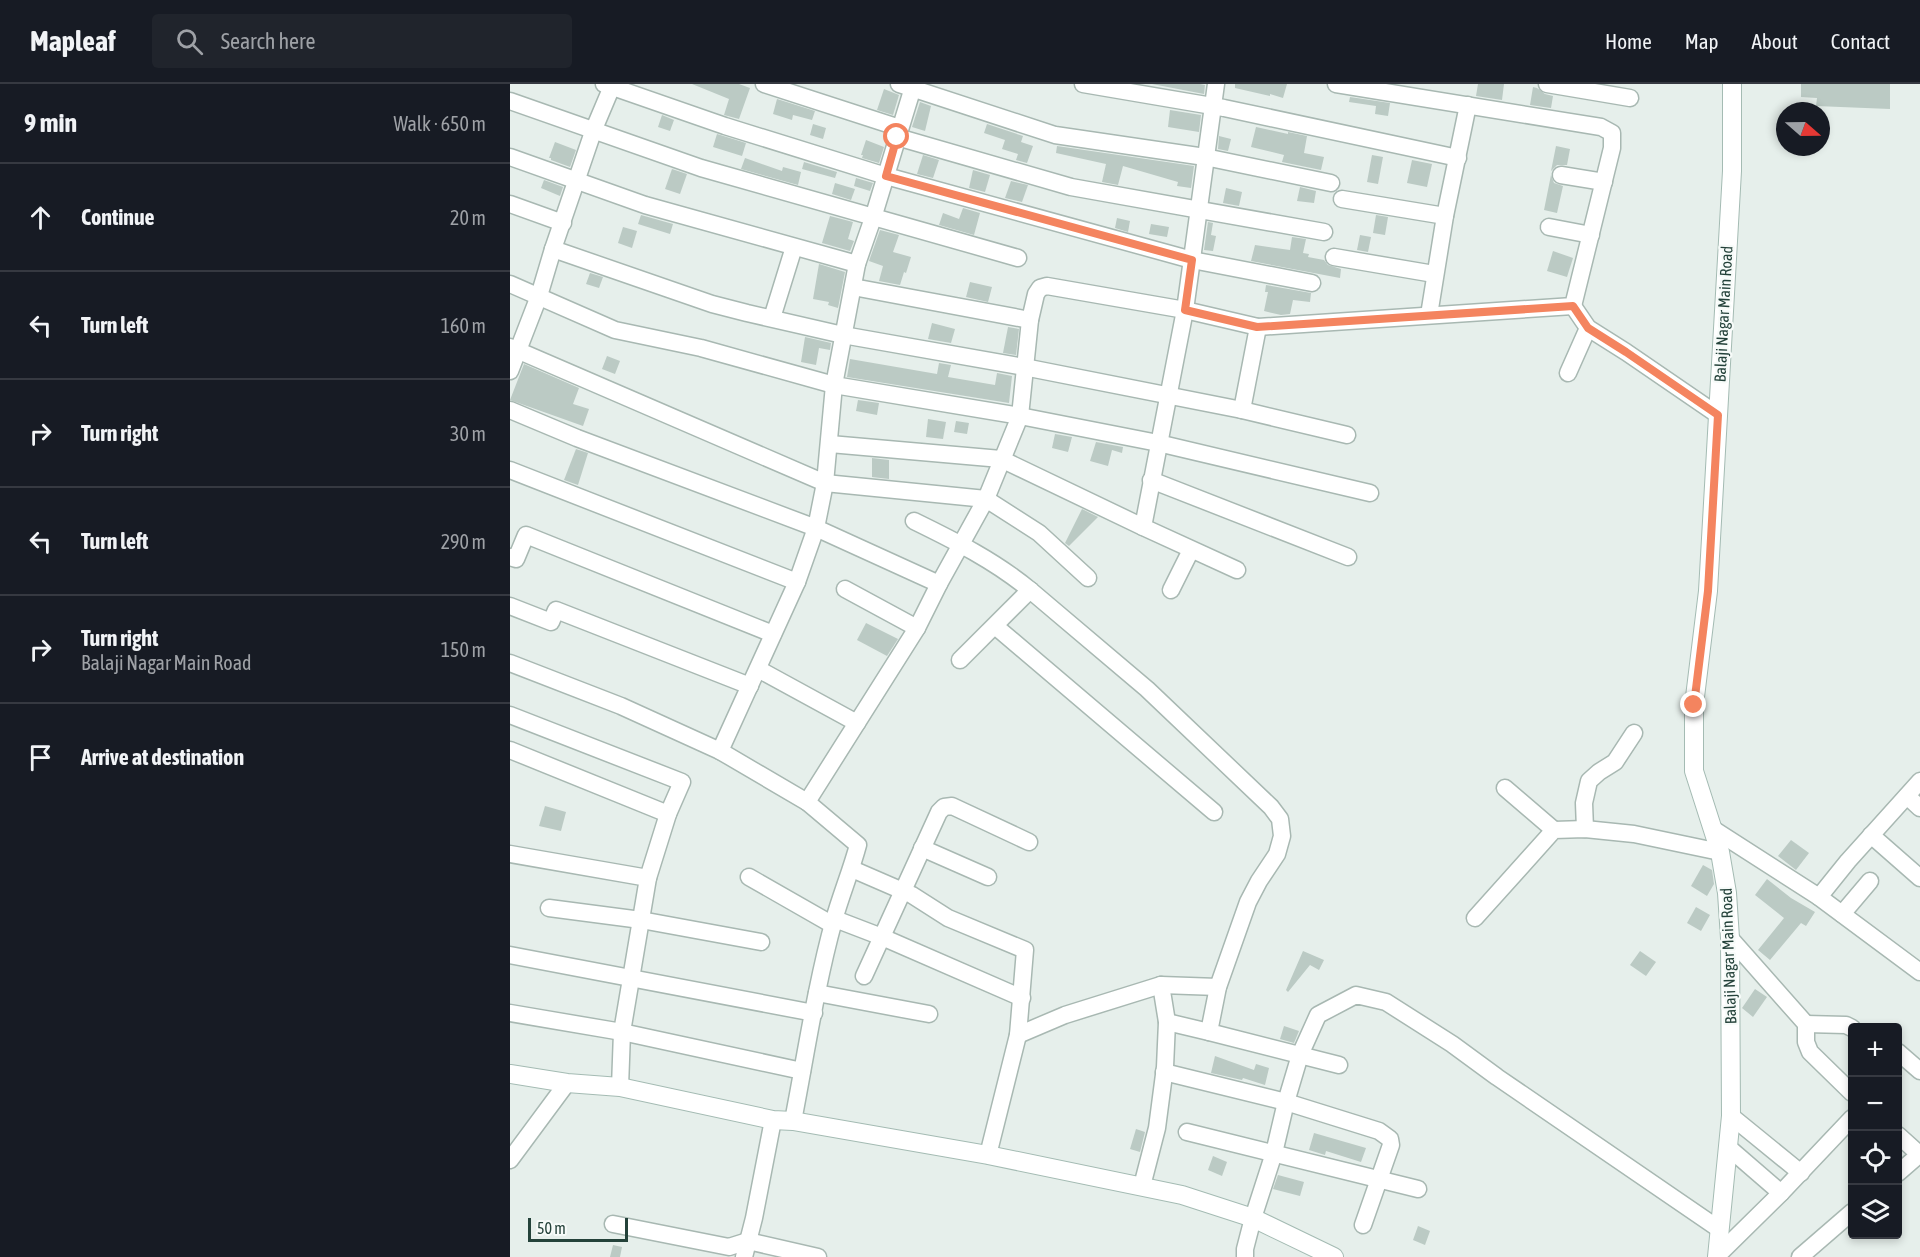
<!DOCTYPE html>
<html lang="en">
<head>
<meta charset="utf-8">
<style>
	:root { --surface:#171b24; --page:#20242c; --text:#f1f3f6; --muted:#9ea1a6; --line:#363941 }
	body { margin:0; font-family:"Asap Condensed",sans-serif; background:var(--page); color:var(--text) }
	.controls { position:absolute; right:18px; bottom:18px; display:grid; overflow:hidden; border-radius:6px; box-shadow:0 3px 9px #0003 }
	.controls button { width:54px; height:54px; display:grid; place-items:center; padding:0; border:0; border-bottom:2px solid var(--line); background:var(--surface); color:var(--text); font:30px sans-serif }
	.compass { position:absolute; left:1266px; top:18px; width:54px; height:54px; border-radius:50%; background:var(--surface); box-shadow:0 3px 9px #0003; rotate:110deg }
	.scale { position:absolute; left:18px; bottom:15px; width:100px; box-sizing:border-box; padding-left:6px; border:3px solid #24423a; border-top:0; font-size:16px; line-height:21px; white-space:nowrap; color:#24423a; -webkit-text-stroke:4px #f7fbf9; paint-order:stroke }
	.stop { position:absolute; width:18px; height:18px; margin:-14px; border:4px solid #f4845f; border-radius:50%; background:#fff }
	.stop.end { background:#f4845f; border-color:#fff; box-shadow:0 2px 6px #0008 }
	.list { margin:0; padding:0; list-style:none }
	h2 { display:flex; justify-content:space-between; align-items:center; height:78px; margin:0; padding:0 24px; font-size:26px }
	h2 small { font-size:20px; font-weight:400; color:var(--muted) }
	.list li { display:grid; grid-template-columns:39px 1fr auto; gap:18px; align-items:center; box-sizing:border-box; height:108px; padding:0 24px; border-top:2px solid var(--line) }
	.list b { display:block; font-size:22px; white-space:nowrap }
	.list p { margin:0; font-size:20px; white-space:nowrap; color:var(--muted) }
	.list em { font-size:20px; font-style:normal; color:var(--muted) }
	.icon { flex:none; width:33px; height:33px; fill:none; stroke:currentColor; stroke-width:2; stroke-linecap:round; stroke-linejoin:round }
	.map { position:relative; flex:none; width:1410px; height:1173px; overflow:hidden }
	header { display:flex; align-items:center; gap:36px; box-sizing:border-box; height:84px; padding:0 30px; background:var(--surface); border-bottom:2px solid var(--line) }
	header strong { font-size:28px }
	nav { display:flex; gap:33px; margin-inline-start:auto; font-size:21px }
	.search { width:420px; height:54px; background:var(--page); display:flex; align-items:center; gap:15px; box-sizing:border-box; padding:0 21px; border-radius:6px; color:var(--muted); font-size:22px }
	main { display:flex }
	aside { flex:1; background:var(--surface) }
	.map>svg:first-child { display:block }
</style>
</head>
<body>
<header>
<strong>Mapleaf</strong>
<div class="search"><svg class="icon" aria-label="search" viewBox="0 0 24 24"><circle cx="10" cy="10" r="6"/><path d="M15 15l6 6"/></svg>Search here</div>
<nav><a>Home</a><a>Map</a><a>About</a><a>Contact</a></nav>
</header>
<main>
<aside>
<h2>9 min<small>Walk · 650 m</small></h2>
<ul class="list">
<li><svg class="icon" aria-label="ahead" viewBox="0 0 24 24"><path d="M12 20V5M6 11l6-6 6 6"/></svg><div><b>Continue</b></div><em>20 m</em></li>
<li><svg class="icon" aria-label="left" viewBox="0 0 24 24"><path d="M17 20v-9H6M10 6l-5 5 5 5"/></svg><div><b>Turn left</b></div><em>160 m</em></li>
<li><svg class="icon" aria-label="right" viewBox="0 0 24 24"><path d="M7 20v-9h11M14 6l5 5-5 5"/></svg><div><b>Turn right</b></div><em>30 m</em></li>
<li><svg class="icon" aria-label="left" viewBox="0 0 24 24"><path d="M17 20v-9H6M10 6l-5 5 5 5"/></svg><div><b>Turn left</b></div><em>290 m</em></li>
<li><svg class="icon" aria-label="right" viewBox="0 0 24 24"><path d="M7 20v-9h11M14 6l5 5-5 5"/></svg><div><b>Turn right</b><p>Balaji Nagar Main Road</p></div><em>150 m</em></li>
<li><svg class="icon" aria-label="arrive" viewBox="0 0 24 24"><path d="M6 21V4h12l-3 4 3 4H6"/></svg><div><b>Arrive at destination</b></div></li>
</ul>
</aside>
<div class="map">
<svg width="1410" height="1173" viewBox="0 0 1410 1173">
	<rect width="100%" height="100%" fill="#e6efeb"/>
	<g fill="#bbcac4">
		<path d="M182 0H229L240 4 229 35 214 31 219 15Z"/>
		<path d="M642 0H690L695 1 694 10Z"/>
		<path d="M725 0H777L773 14 760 10V12L725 4Z"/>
		<path d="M968 0H994L992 16 966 12Z"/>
		<path d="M1291 0H1380V25L1306 22 1307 14 1291 13Z"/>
		<path d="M1023 3 1027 4 1035 10 1043 12 1041 24 1020 21Z"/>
		<path d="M374 5 389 11 383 31 367 26Z"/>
		<path d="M840 13 880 19 878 32 865 30 866 22 839 18Z"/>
		<path d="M267 15 305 27 302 36 283 31 282 36 263 30Z"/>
		<path d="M410 18 421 22 415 47 402 43Z"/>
		<path d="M660 26 691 31 689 48 658 43Z"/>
		<path d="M152 31 164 36 160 47 148 43Z"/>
		<path d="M303 40 316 44 313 55 300 51Z"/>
		<path d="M477 40 513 52 511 58 523 62 517 79 506 76 508 70 492 65 495 56 474 49Z"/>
		<path d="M746 43 778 50V48L797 52 794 69 814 73 811 86 772 78 774 71 741 63Z"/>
		<path d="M207 50 236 59 232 72 203 63Z"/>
		<path d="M709 52 721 55 718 67 708 65Z"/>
		<path d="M356 56 374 63 369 79 352 74 353 71H351Z"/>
		<path d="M45 58 66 66 60 83 41 76V74H39Z"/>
		<path d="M547 62 684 82 681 104 667 102 668 98 613 82 608 101 592 98 596 80 546 69Z"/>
		<path d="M1046 62 1060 65 1057 81H1047L1041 87Z"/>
		<path d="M413 71 429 76 423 94 407 90Z"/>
		<path d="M862 71 873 73 868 100 857 98Z"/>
		<path d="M235 74 272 87 273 83 291 88 288 101 231 85Z"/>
		<path d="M902 76 922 80 917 103 897 99Z"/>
		<path d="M294 78 327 88 325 94 292 85Z"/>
		<path d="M162 85 177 90 170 110 155 105Z"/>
		<path d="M463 86 480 91 475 108 459 104Z"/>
		<path d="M1041 91 1044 99 1053 102 1047 129 1034 126Z"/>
		<path d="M346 94 363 99 360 107 344 102Z"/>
		<path d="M34 96 53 103 50 112 31 104Z"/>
		<path d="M501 97 518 101 512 118 495 114Z"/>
		<path d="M325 99 345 105 341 116 322 110Z"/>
		<path d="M790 103 806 107 804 119 787 117Z"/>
		<path d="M716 104 732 108 729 122 713 119Z"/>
		<path d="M453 124 470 129 464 151 429 141 433 129 449 135Z"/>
		<path d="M131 131 163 140 160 150 128 140Z"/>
		<path d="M866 131 878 133 875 151 863 149Z"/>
		<path d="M320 132 343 138 338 155 344 157 340 167 312 159Z"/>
		<path d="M607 134 620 137 618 148 605 144Z"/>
		<path d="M698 138 703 139 701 151 706 152 703 167 694 166Z"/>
		<path d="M641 140 659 143 657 153 639 150Z"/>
		<path d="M113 143 127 147 122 164 108 159Z"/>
		<path d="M370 146 389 151 383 168 401 173 396 189 394 188 390 201 369 197 373 182 359 177Z"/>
		<path d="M850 151 861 153 858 168 847 166Z"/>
		<path d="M782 153 796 155 793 169 799 170 798 173 814 176 818 181 831 185 830 194 741 177 745 161 780 166Z"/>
		<path d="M1043 167 1063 174 1057 193 1037 187Z"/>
		<path d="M309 180 335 188 328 224 318 221 319 218 303 215Z"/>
		<path d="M80 189 93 193 89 204 76 200Z"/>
		<path d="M460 198 482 203 478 218 456 213Z"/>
		<path d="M756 201 801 209 800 218 783 216 780 230 771 231 754 227 758 208H755Z"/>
		<path d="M422 239 445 245 441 259 418 255Z"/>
		<path d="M498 243 509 245 506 271 493 269Z"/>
		<path d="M295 253 321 259 320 266 309 264 306 281 291 278Z"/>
		<path d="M97 272 110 277 105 290 92 285Z"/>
		<path d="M340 275 427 290 429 279 441 281 438 293 485 301 487 289 502 292 499 319 337 293Z"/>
		<path d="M14 280 69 304 63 320 79 325 73 342 0 316Z"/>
		<path d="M348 316 369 319 367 331 346 327Z"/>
		<path d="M418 335 436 338 433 355 416 353Z"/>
		<path d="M446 337 459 339 457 350 444 348Z"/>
		<path d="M545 350 562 353 558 368 542 364Z"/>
		<path d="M586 358 613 363 612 369 602 366 598 382 580 377Z"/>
		<path d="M66 365 78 369 68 401 54 396Z"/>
		<path d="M362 374 379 376V395L362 393Z"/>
		<path d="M572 425 588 433 559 462 555 459Z"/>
		<path d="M356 539 388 555 377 572 347 556Z"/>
		<path d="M35 722 56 728 51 747 29 742Z"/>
		<path d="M1281 756 1299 769 1286 786 1268 772Z"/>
		<path d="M1193 781 1202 786 1204 800 1197 812 1181 802Z"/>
		<path d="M1257 795 1281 814 1305 828 1296 842 1291 839 1260 876 1248 866 1274 834 1245 811Z"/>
		<path d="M1186 823 1200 831 1191 847 1177 839Z"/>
		<path d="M793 867 814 876 809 886 800 881 778 908 776 906Z"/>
		<path d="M1130 867 1146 878 1136 892 1120 881Z"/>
		<path d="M1245 905 1257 913 1243 933 1232 924Z"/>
		<path d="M774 942 789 947 784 959 770 955Z"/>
		<path d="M705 972 744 986 746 980 759 984 755 1001 733 994 732 996 701 989Z"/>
		<path d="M626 1045 635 1048 630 1068 620 1065Z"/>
		<path d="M804 1049 856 1064 851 1078 816 1067 815 1071 799 1066Z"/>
		<path d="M703 1072 717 1078 712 1092 698 1086Z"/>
		<path d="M768 1091 794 1098 790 1112 763 1105Z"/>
		<path d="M908 1142 920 1147 915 1161 903 1156Z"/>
		<path d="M103 1161 112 1163 110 1173H100Z"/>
	</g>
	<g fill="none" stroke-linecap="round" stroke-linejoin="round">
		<g stroke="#a8b8b2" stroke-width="19">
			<g id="street">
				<path d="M94 0 215 42 376 92 682 176 802 199"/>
				<path d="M254 0 390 44"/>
				<path d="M389 0 545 51 695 73 821 99"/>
				<path d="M404 0 363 134 347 180 324 301 315 399 306 444 429 500"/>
				<path d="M573 0 714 24 948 74"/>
				<path d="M1037 0 1120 14"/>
				<path d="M0 17 191 84 508 174"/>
				<path d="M387 53 561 103 814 148"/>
				<path d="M0 73 135 121 347 180"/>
				<path d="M1051 91 1094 98"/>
				<path d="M832 115 935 132"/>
				<path d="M0 120 53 139"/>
				<path d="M1039 143 1081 151"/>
				<path d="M43 165 202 220 237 229 333 251 514 283 732 326 748 243"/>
				<path d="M824 173 924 190"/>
				<path d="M0 200 105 246 191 264 324 301 510 332 648 359 860 409"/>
				<path d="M343 203 520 236"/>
				<path d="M1063 222 1078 244 1116 268 1208 331"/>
				<path d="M919 231 935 132 958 21"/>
				<path d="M262 234 284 163"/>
				<path d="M0 263 315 399 476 415 529 449 578 494"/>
				<path d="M0 287 29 212 43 165 84 45 103 0"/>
				<path d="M1058 289 1078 244"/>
				<path d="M0 326 67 354 306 444 287 498 210 667 297 718"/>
				<path d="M732 326 837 351"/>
				<path d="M320 360 491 375 633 443 727 486"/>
				<path d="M0 386 287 498"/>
				<path d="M641 396 838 473"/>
				<path d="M404 437C445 457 485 477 520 506L637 605 761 723 770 735 772 752 767 770 749 797 738 818 708 903 699 948 829 981"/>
				<path d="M633 443 675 226 706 0"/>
				<path d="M0 473 6 475 16 451 263 550"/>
				<path d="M335 505 407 544"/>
				<path d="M661 506 681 466"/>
				<path d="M0 522 41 538 46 526 240 602"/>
				<path d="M485 542 704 728"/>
				<path d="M450 576 520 506"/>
				<path d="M0 579 111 622 210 667"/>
				<path d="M248 585 347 639"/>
				<path d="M0 631 172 698 158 730 138 794"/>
				<path d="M0 666 158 730"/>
				<path d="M995 704 1044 746"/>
				<path d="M1397 712 1410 724"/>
				<path d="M1075 745 1074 719 1079 697 1089 688 1105 678 1124 649"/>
				<path d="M1203 745 1309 813 1410 888"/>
				<path d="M1361 751 1410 794"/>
				<path d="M412 764 478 793"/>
				<path d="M0 770 138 794 112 948 110 1003"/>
				<path d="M342 785 402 811 438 834 515 866 508 951 478 1071"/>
				<path d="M239 793 323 841"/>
				<path d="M1309 813 1338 777 1410 697"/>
				<path d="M39 824 131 836 251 858"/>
				<path d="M1332 830 1360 797"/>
				<path d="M965 834 1044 746 1075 745 1124 750 1210 768"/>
				<path d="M325 835 372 853 512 914"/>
				<path d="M1220 854 1296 940V958L1300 968 1342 1009"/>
				<path d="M0 871 304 929"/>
				<path d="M354 892 429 728 434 723 442 722 519 758"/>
				<path d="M307 909 419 930"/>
				<path d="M0 929 112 948 292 987"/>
				<path d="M657 938 699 948"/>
				<path d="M1296 940 1336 941 1342 944"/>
				<path d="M508 951 555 931 651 901 708 903"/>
				<path d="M1388 968 1410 987"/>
				<path d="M654 988 776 1018 869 1047 880 1055 881 1061 853 1141"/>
				<path d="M1221 1032 1291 1089"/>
				<path d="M283 1037C296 970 306 901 324 836 331 811 341 787 348 761L297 718 407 544 429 500 476 415 510 332 520 236 526 210 530 204 537 202 675 226 748 243 1063 222 1102 64V49L1091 43 826 0"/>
				<path d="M677 1048 908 1105"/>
				<path d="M1388 1051 1409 1070"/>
				<path d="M1219 1064 1271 1109"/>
				<path d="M0 1076 57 999"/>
				<path d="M1388 1089 1410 1070"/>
				<path d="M632 1102 647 1044 655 983 657 938 651 901"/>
				<path d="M103 1140 219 1163 238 1157 308 1173"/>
				<path d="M1207 1172 1271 1109 1342 1034"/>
				<path d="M234 1173 244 1134 263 1036"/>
				<path d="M735 1173V1165L743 1134 764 1069 776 1018 790 971 808 931 846 911 876 918 942 960 987 993 1209 1145"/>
				<path d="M1290 1173 1342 1128"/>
			</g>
		</g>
		<g stroke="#a4bbb3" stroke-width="20">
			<g id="secondary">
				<path d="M0 990 57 999 110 1003 263 1036 283 1037 478 1071 672 1111 743 1134 824 1173"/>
				<path d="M1207 1173 1221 1032 1220 854 1217 809 1210 768 1184 687V621L1198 507 1222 87V0"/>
			</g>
		</g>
		<use href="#street" stroke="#fff" stroke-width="16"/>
		<use href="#secondary" stroke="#fff" stroke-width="18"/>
	</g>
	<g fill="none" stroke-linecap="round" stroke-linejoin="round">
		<path stroke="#f4845f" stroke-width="8" d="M387 53 376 92 682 176 675 226 747 243 1063 222 1078 244 1116 268 1208 331 1198 507 1184 621"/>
	</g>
	<g text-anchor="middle" stroke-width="4.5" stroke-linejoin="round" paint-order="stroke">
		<g font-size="16" fill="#24423a" stroke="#f7fbf9">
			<text transform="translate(1213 230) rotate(-87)" y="6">Balaji Nagar Main Road</text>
			<text transform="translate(1218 872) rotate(-92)" y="6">Balaji Nagar Main Road</text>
		</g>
	</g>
</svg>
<div class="controls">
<button>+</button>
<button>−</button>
<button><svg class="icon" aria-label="locate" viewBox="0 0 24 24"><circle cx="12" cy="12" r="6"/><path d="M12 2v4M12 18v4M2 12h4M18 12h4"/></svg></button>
<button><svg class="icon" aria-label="layers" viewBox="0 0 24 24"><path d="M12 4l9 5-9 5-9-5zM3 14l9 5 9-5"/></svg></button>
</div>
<svg class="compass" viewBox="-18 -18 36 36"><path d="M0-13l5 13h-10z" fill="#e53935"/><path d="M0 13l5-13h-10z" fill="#9ea1a6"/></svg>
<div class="scale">50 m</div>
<div class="stop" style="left:387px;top:53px"></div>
<div class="stop end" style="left:1184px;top:621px"></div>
</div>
</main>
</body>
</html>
